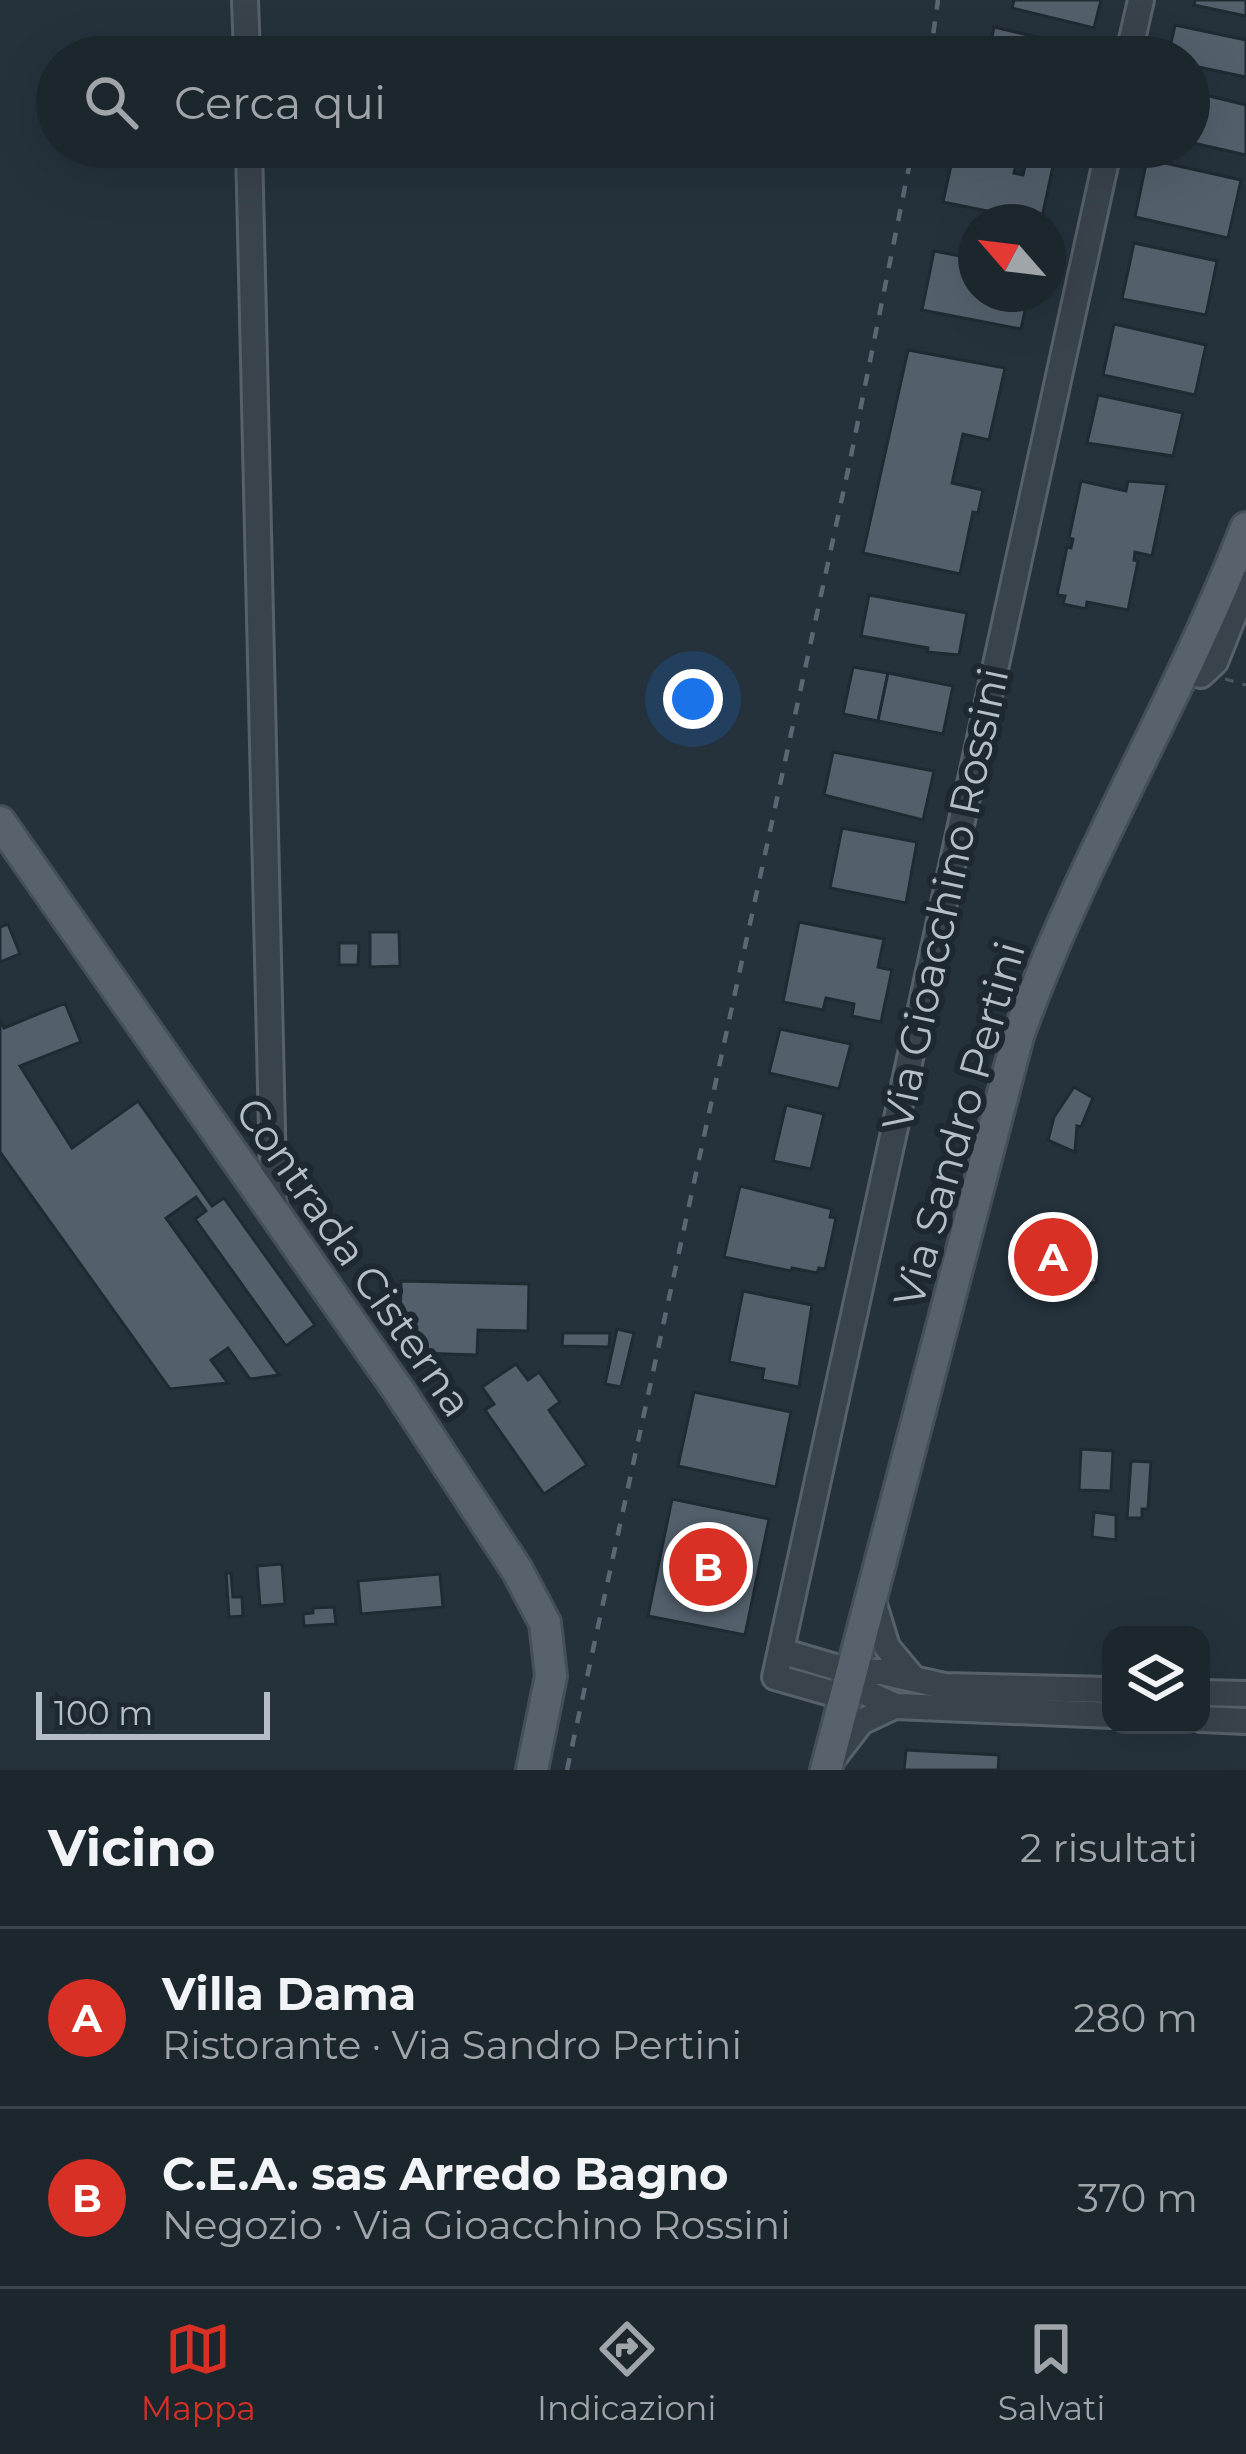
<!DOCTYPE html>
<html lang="it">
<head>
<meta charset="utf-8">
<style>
	:root { --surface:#1c262d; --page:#252e35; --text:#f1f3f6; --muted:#a0a5aa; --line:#3a4349; --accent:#d93025 }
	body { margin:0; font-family:Montserrat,sans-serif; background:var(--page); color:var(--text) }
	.controls { position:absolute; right:36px; bottom:36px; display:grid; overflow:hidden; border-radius:24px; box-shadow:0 12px 48px #0002 }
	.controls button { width:108px; height:108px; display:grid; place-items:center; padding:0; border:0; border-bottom:3px solid var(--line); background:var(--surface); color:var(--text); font:60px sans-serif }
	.compass { position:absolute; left:958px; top:204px; width:108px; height:108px; border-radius:50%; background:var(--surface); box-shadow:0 12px 48px #0002; rotate:298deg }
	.scale { position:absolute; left:36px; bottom:30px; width:234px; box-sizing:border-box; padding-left:12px; border:6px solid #b5bec7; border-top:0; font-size:33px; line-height:42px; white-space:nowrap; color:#b5bec7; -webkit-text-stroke:9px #1e2831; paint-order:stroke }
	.you { position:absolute; left:693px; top:699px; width:42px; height:42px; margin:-30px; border:9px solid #fff; border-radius:50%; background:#1a73e8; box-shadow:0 0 0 18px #1a73e833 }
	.badge { display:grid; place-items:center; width:78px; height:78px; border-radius:50%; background:var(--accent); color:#fff; font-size:39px; font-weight:700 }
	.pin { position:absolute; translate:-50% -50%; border:6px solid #fff; box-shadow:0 3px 12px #0006 }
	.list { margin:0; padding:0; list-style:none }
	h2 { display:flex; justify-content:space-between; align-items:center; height:156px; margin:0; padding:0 48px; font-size:51px }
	h2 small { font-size:39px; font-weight:400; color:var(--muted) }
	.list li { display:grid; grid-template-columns:78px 1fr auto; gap:36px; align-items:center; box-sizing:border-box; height:180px; padding:0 48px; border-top:3px solid var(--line) }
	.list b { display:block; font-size:45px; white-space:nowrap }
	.list p { margin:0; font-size:39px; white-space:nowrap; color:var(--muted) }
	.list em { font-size:39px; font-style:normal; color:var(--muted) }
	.icon { flex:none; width:66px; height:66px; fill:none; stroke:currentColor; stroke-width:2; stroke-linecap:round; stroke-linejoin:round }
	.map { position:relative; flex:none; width:1246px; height:1770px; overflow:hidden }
	.search { position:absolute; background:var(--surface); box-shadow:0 12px 48px #0002; left:36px; right:36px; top:36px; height:132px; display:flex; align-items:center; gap:30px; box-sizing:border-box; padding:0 42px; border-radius:66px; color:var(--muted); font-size:45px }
	.sheet { height:516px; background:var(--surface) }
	nav { display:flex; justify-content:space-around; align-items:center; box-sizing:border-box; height:168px; border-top:3px solid var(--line); background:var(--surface); font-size:33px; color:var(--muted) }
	nav a { display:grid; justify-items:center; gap:6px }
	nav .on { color:var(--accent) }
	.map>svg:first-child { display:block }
</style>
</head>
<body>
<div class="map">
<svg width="1246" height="1770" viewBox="0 0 1246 1770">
	<rect width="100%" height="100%" fill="#25323c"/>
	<g fill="#53606c" stroke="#202a33" stroke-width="3">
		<path d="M1014 0H1101L1094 28 1012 8Z"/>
		<path d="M1195 0H1246V16L1194 5Z"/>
		<path d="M1175 25 1246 40V77L1189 65V57H1168Z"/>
		<path d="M994 27 1092 50 1090 57H988Z"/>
		<path d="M1189 91 1246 105V155L1189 142Z"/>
		<path d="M955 147H1020L1014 173 1023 175 1029 147 1056 152 1041 222 943 202Z"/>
		<path d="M1147 159 1241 180 1228 238 1135 217Z"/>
		<path d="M1134 243 1217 261 1206 315 1122 299Z"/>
		<path d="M934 251 976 259V294H1037L1035 303 1027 301 1021 329 922 310Z"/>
		<path d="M1114 324 1206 345 1195 395 1103 375Z"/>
		<path d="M908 350 1005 368 989 440 963 434 952 483 983 490 978 513 973 512 960 574 863 553Z"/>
		<path d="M1098 395 1183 413 1173 456 1087 443Z"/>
		<path d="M1081 481 1126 491 1128 481 1167 484 1152 556 1135 552 1134 560 1138 561 1128 610 1087 602 1086 609 1063 604 1065 596 1057 595 1067 547 1071 548 1073 539 1069 538Z"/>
		<path d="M869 595 967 613 959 655 927 652 928 648 861 636Z"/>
		<path d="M853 667 888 673 878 721 843 714Z"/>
		<path d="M888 673 953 686 943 734 878 721Z"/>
		<path d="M833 752 934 771 923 820 824 795Z"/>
		<path d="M842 828 917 842 906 903 830 888Z"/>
		<path d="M799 922 884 939 878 967 892 970 881 1022 852 1016 854 1004 826 998 823 1010 783 1002Z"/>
		<path d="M8 924 20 954 0 962V927Z"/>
		<path d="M370 932H399L400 966 370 967Z"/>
		<path d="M339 943H359L358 965H339Z"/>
		<path d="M65 1003 81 1042 20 1066 72 1148 138 1101 212 1206 224 1198 315 1325 286 1346 195 1219 206 1211 196 1197 166 1218 279 1375 250 1379 228 1348 211 1360 228 1383 170 1389 0 1152V1019L4 1028Z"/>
		<path d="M780 1029 851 1044 839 1089 769 1073Z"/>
		<path d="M1074 1087 1093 1098 1081 1127 1077 1126 1075 1152 1048 1140 1054 1117Z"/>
		<path d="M786 1105 824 1114 811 1169 773 1161Z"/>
		<path d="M311 1180 323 1197 305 1210 292 1193Z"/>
		<path d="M740 1186 832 1209 830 1217 836 1218 825 1269 819 1268 817 1273 792 1268 791 1271 724 1257Z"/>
		<path d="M1083 1228 1097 1282 1088 1284 1074 1231Z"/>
		<path d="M1060 1234 1073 1286 1053 1290 1050 1278 1044 1279 1038 1256 1043 1255 1039 1239Z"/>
		<path d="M401 1281 529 1284 528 1331 478 1330 477 1355 418 1353 400 1329Z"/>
		<path d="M743 1291 812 1305 799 1387 762 1380 764 1369 729 1362Z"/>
		<path d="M617 1329 634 1333 621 1387 605 1384Z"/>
		<path d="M563 1333H610L609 1347 562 1346Z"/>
		<path d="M516 1364 528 1380 539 1372 560 1402 549 1410 587 1465 544 1494 485 1410 494 1404 482 1387Z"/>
		<path d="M694 1392 791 1412 776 1487 678 1466Z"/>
		<path d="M1081 1449 1113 1451 1111 1491 1079 1490Z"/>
		<path d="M1131 1461 1151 1462 1148 1509H1142V1518H1127Z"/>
		<path d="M672 1499 769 1519 745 1635 648 1616Z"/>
		<path d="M1094 1512 1116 1515V1540L1092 1537Z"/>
		<path d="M282 1564 285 1604 260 1606 257 1566Z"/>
		<path d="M226 1573H231L233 1597H242L243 1616 229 1617Z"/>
		<path d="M440 1574 443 1607 361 1614 358 1581Z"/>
		<path d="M334 1607 336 1624 304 1626 303 1614 313 1613V1608Z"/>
		<path d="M906 1750 999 1755 998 1770H904Z"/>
	</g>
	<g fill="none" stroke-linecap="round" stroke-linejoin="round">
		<g stroke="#57616a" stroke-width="30">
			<g id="minor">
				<path d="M245 0 247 57"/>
				<path d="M1128 57 1141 0"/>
				<path d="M249 147 274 1216"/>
				<path d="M1186 671 1201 675 1215 662 1246 584"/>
				<path d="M872 1598 887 1647 912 1677"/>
				<path d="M781 1651 852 1672H882L944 1686 1111 1690"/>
				<path d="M849 1685 895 1706 1111 1715"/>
				<path d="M1201 1693 1246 1694"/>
				<path d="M845 1697 775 1677 1109 147"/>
				<path d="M1201 1719 1246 1721"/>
				<path d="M834 1757 861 1722 895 1706"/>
			</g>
		</g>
		<g stroke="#454f58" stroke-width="36">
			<g id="major">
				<path d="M0 822 399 1391 517 1570 545 1623 551 1676 532 1770"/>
				<path d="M826 1770 1018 1036C1080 861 1179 701 1246 528"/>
			</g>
		</g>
		<path stroke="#475b5b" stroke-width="3" stroke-dasharray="9 9" stroke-linecap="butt" d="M1225 679 1246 685"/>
		<use href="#minor" stroke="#39434c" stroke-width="24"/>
		<use href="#major" stroke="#57626c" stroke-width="30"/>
		<g stroke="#5b6873" stroke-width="4.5" stroke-dasharray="12 12" stroke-linecap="butt">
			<path d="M930 57 938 0"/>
			<path d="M567 1770 850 461 913 147"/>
		</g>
	</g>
	<g text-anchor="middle" stroke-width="12" stroke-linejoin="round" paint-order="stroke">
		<g font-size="42" fill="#b5bec7" stroke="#1e2831">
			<text transform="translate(945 899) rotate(-78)" y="15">Via Gioacchino Rossini</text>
			<text transform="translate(959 1124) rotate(-74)" y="15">Via Sandro Pertini</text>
			<text transform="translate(354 1257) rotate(55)" y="15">Contrada Cisterna</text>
		</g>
	</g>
</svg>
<div class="controls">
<button><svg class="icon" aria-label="layers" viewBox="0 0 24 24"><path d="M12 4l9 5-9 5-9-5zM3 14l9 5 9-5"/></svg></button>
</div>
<svg class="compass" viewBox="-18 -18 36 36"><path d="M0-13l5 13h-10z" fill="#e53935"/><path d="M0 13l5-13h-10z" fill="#a0a5aa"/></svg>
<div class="scale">100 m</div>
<div class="you"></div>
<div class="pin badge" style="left:1053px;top:1257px">A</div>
<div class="pin badge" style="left:708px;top:1567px">B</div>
<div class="search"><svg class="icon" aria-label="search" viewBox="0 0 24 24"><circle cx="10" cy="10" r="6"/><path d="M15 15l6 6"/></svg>Cerca qui</div>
</div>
<section class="sheet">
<h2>Vicino<small>2 risultati</small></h2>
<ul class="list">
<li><span class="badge">A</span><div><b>Villa Dama</b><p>Ristorante · Via Sandro Pertini</p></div><em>280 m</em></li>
<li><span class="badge">B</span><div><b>C.E.A. sas Arredo Bagno</b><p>Negozio · Via Gioacchino Rossini</p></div><em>370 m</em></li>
</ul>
</section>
<nav>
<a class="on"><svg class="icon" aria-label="map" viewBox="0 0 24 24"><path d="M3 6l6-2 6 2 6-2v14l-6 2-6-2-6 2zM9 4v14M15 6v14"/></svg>Mappa</a>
<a><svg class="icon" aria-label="directions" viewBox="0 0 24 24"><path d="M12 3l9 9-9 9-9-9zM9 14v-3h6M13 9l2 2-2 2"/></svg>Indicazioni</a>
<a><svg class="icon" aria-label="saved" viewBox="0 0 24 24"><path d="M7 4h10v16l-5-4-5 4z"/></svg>Salvati</a>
</nav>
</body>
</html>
